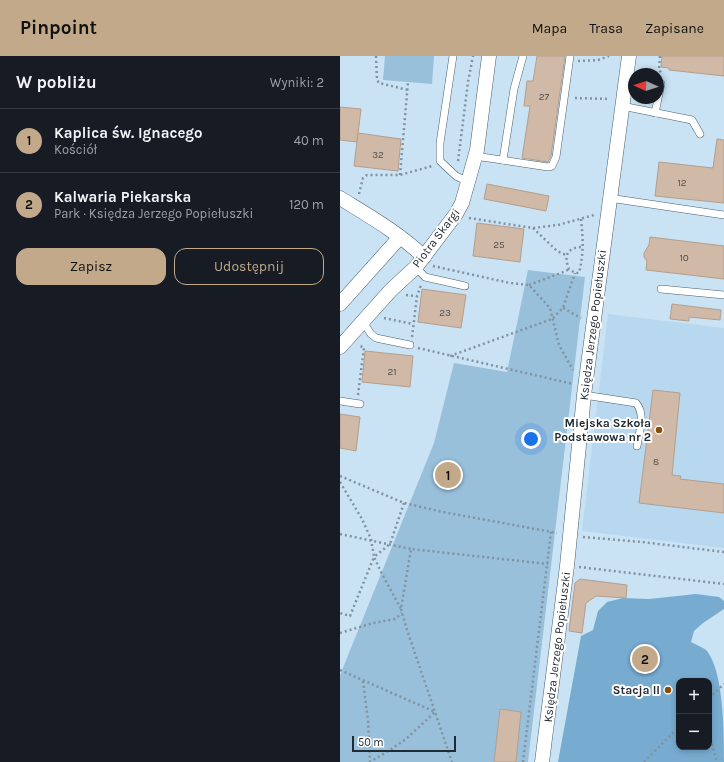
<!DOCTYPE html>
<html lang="pl">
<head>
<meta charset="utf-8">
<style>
	:root { --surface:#171b24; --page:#242831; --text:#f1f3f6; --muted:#9ea1a6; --line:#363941; --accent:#c2a98a }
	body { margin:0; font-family:Karla,sans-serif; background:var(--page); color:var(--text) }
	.controls { position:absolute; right:12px; bottom:12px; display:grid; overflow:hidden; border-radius:8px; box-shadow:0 2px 6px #0003 }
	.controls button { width:36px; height:36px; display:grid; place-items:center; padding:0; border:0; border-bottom:1px solid var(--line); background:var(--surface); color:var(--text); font:20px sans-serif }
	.compass { position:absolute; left:288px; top:12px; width:36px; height:36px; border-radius:50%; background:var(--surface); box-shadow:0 2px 6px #0003; rotate:273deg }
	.scale { position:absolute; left:12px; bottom:10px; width:104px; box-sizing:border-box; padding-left:4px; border:2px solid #222b32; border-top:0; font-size:11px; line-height:14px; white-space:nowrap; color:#222b32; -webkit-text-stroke:3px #fff; paint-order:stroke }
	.you { position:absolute; left:191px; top:383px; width:14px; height:14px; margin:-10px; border:3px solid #fff; border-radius:50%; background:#1a73e8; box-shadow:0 0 0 6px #1a73e833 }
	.badge { display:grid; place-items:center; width:26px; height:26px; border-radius:50%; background:var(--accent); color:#111; font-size:13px; font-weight:700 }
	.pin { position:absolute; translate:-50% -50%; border:2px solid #fff; box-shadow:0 1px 4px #0006 }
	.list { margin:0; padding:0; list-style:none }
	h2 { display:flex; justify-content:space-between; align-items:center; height:52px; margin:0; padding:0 16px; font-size:17px }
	h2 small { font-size:13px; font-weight:400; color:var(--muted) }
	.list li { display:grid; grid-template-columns:26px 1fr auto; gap:12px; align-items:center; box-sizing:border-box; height:64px; padding:0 16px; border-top:1px solid var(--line) }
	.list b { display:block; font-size:15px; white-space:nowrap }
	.list p { margin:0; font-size:13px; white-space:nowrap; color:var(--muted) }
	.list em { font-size:13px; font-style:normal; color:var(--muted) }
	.actions { display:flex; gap:8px; padding:12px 16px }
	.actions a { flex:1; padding:9px 0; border:1px solid var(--accent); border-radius:12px; text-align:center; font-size:14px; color:var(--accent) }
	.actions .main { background:var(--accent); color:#111 }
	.map { position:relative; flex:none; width:384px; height:706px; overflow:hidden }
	header { display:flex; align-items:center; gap:24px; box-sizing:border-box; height:56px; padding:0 20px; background:var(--accent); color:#111 }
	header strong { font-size:19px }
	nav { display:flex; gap:22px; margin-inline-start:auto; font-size:14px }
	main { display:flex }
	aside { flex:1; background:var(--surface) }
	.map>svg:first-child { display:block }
</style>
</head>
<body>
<header>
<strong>Pinpoint</strong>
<nav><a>Mapa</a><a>Trasa</a><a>Zapisane</a></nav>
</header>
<main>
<aside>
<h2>W pobliżu<small>Wyniki: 2</small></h2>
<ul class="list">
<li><span class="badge">1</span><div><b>Kaplica św. Ignacego</b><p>Kościół</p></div><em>40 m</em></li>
<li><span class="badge">2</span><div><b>Kalwaria Piekarska</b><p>Park · Księdza Jerzego Popiełuszki</p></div><em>120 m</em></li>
</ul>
<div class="actions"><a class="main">Zapisz</a><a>Udostępnij</a></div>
</aside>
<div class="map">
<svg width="384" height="706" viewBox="0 0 384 706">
	<rect width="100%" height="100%" fill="#c9e3f5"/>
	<path fill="#b8d8ef" d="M268 258 384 272V492L242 475Z"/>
	<g fill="#99c0db">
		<path d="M45 0H94L92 28 43 24Z"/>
		<path d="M188 214 245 221 188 706H0V619L94 387 114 307 167 316Z"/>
	</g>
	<path fill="#77acd0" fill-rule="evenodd" d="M356 538 379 541 384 545V553L363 567 354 575 351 586C356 589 363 591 367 595 384 617 384 677 384 706H218L241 580 253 574 258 555 267 546 283 542 309 543ZM339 625H369V691H339Z"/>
	<g fill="#d0b9a6" stroke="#b49e8c">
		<path d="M197 0H225L211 100 208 106 182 102 190 50H184L187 25H193Z"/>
		<path d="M322 0H384V20L329 14V12L321 11Z"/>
		<path d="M0 51 21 53 17 86 0 84Z"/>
		<path d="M18 77 61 83 58 115 14 110Z"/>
		<path d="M377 83 384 84V147L315 140 319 106 373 112Z"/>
		<path d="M147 128 209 140 206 155 144 143Z"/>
		<path d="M137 167 184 173 180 206 133 200Z"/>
		<path d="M310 181 384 190V223L306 214 307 205 304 201V197L309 189Z"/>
		<path d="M82 233 126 239 121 272 78 266Z"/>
		<path d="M332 248 381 254 380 264 349 261V265L330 263Z"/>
		<path d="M25 295 73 300 70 331 22 326Z"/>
		<path d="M313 334 340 337 332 419 341 420 340 423 384 428V457L299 447Z"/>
		<path d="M0 358 20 361 16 395 0 392Z"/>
		<path d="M109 412 115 416 117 423 114 429 108 431 101 428 98 422 102 415Z"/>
		<path d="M240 523 287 529 286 542 256 540 246 547 242 577 229 575 235 527Z"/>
		<path d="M160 653 181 656 176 706H154Z"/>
	</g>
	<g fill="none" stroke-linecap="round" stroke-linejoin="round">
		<g stroke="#475d6d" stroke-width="8">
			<g id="lane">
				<path d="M113 0 100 87V105L116 120 129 126"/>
				<path d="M282 50 352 64 360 78"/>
				<path d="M315 57 321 28"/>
				<path d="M135 100 208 111 212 110 216 101 230 0"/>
				<path d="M163 104 174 33 183 0"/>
				<path d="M269 142 384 159"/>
				<path d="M76 211 85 221 125 230"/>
				<path d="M321 233 384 239"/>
				<path d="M23 266 31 278 36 282 70 289"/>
				<path d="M244 339 296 347C306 358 299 377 297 390"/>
				<path d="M0 345 20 348"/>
			</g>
		</g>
		<g stroke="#475d6d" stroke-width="15">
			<g id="street">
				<path d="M0 142C29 160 59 177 84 201"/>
				<path d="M0 248 60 181"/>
				<path d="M0 291 51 234 76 211 116 158 122 147 137 94 149 0"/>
				<path d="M202 706 227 510 244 339 289 0"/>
			</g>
		</g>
		<g stroke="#80929f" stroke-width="2.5" stroke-dasharray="2 3" stroke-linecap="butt">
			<path d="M36 0 37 24 39 27 68 34"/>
			<path d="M320 0 319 14 322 18"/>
			<path d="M238 5 258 4 269 0"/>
			<path d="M235 42 270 43"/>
			<path d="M118 105 128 26 133 0"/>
			<path d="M60 119 68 26"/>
			<path d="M19 138 23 122 27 119H60L92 110"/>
			<path d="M129 162 193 172 218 169 254 159"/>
			<path d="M241 163C243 183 244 197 239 217H235L229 213C223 199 228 191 243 191"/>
			<path d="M193 172 217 195 226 199"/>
			<path d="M93 210 170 227 189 229 210 252 219 289 233 314"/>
			<path d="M189 229 226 215 229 213"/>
			<path d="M66 239 77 240"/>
			<path d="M223 252 241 262"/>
			<path d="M44 262 73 268"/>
			<path d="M72 281 77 240 81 229"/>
			<path d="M78 292 233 328"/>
			<path d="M110 300 212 263 223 252 235 217"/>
			<path d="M18 339 24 291 19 290"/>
			<path d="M0 420 64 447 103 456 217 477"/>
			<path d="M0 426 22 463 31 483 34 501 10 560 0 557"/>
			<path d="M64 447 50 488 34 501 41 516 61 553 71 493 208 508"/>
			<path d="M0 478 71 493"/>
			<path d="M243 481 302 486 384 496"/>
			<path d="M239 511 384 528"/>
			<path d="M61 553 66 571 112 706"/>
			<path d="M0 577 33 567 55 563 62 557"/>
			<path d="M0 614 95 656 66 683 50 694 30 706"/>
			<path d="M23 625 28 665 30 706"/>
			<path d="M369 642 384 628"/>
			<path d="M369 678 377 706"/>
			<path d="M183 706 211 476"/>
			<path d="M304 706 339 671"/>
		</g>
		<use href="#lane" stroke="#fff" stroke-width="7"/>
		<use href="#street" stroke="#fff" stroke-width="14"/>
	</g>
	<g fill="#894e06" stroke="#fff" stroke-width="1.5">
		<circle cx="319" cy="374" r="4"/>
		<circle cx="328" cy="634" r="4"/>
	</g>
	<g text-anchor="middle" stroke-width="4" stroke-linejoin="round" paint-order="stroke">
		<g font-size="10" fill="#4e4e4f">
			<text x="204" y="44">27</text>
			<text x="38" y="102">32</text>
			<text x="342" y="130">12</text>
			<text x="159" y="192">25</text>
			<text x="344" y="205">10</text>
			<text x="105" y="260">23</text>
			<text x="52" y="319">21</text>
			<text x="316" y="409">8</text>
		</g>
		<g font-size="12" fill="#222b32" stroke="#fff">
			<text transform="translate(96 182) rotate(-53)" y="4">Piotra Skargi</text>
			<text transform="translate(253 269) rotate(-83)" y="4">Księdza Jerzego Popiełuszki</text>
			<text transform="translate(217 591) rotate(-83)" y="4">Księdza Jerzego Popiełuszki</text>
		</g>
		<g font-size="12" font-weight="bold" fill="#222b32" stroke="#fff" text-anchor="end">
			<text x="311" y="371">Miejska Szkoła<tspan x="311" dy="14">Podstawowa nr 2</tspan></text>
			<text x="320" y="638">Stacja II</text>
		</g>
	</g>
</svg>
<div class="controls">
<button>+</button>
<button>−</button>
</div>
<svg class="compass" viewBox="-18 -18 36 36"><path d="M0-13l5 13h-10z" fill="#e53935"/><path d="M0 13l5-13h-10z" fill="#9ea1a6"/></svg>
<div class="scale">50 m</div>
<div class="you"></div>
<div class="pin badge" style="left:108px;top:419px">1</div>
<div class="pin badge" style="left:305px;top:603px">2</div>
</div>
</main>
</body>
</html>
